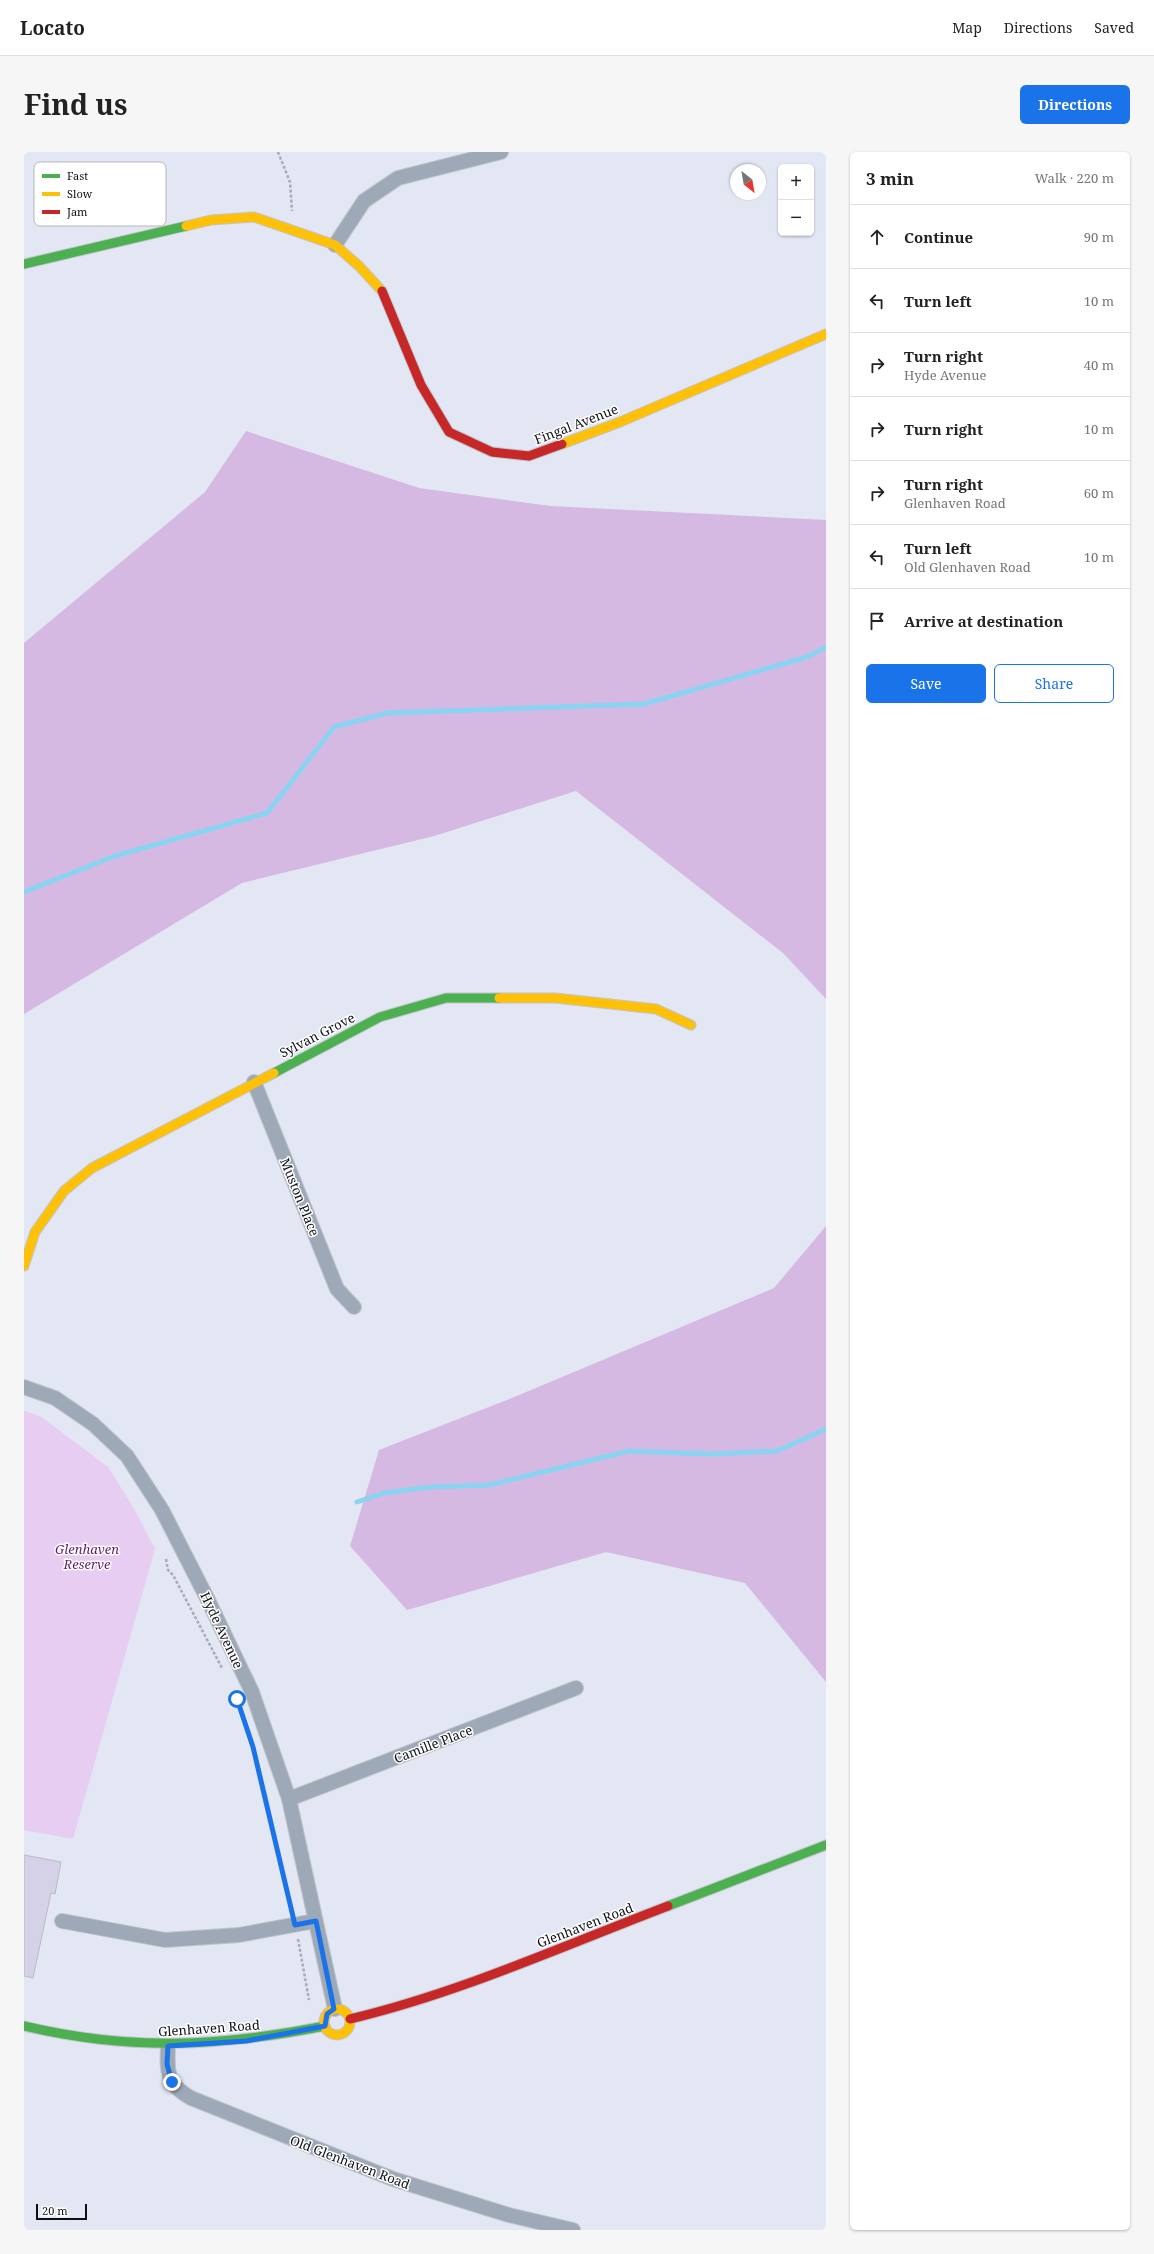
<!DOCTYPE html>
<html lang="en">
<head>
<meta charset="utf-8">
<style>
	:root { --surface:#fff; --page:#f6f6f6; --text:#222; --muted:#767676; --line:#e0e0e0; --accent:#1a73e8 }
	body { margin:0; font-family:"Noto Serif",serif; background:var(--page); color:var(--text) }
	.controls { position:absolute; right:12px; top:12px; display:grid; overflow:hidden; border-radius:6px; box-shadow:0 1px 3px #0004 }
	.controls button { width:36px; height:36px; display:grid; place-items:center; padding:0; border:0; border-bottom:1px solid var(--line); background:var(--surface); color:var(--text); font:20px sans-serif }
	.compass { position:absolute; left:706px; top:12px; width:36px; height:36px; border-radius:50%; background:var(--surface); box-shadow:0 1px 3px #0004; rotate:149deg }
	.scale { position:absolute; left:12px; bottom:10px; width:51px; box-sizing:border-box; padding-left:4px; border:2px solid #0d0f17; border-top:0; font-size:11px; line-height:14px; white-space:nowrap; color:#0d0f17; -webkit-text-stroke:3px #fff; paint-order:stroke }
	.stop { position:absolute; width:12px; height:12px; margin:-9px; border:3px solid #1a73e8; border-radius:50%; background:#fff }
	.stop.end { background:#1a73e8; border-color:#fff; box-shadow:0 1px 4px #0008 }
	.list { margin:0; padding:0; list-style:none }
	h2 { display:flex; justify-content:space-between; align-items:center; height:52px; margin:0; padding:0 16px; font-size:17px }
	h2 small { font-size:13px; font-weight:400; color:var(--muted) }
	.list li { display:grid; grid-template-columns:26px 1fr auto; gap:12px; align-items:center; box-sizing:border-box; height:64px; padding:0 16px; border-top:1px solid var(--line) }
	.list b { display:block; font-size:15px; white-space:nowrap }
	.list p { margin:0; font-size:13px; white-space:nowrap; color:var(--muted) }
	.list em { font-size:13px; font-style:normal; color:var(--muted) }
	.actions { display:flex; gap:8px; padding:12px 16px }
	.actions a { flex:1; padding:9px 0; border:1px solid var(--accent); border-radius:6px; text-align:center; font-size:14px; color:var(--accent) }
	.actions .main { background:var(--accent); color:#fff }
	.icon { flex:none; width:22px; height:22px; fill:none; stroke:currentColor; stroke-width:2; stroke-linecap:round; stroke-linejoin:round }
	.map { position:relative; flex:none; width:802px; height:2078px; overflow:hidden; border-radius:6px }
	header { display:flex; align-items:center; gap:24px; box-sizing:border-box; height:56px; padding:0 20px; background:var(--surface); border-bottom:1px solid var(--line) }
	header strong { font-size:19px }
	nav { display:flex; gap:22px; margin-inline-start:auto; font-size:14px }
	.intro { display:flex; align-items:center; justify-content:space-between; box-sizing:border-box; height:96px; padding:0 24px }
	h1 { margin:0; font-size:28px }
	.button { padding:10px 18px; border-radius:6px; background:var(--accent); color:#fff; font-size:14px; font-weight:700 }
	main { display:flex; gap:24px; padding:0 24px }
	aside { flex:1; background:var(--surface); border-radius:6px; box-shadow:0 1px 3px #0004 }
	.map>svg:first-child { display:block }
</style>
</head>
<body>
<header>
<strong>Locato</strong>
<nav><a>Map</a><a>Directions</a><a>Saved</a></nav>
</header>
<div class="intro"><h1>Find us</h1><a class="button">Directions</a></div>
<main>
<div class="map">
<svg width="802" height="2078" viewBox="0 0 802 2078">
	<rect width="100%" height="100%" fill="#e3e6f3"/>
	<path fill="#e8cdf3" d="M0 1259 16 1264 84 1315 109 1355 131 1397 49 1687 0 1678Z"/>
	<g fill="#d6b9e2">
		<path d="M222 279 395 336 526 354 802 368V847L759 801 552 639 410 684 218 731 0 862V491L181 340Z"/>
		<path d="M802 1074V1530L721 1431 582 1400 383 1458 326 1394 355 1298 488 1246 750 1136Z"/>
	</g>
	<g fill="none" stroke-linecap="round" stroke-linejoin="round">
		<g stroke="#8ad4f2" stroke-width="5">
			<path d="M0 740 91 704 243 661 310 575 363 561 620 552 783 505 802 495"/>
			<path d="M333 1350 360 1341 407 1335 465 1333 605 1299 686 1302 753 1299 802 1277"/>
		</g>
	</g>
	<path fill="#d5d1e6" stroke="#babac5" d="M0 1703 37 1710 31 1742 27 1741 9 1826 0 1824Z"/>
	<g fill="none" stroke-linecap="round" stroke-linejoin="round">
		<g stroke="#c2c4ce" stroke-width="16">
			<g id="street">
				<path d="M311 93 340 49 374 26 477 0"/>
				<path d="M230 930 313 1137 330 1155"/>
				<path d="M0 1235 31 1246 69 1272 103 1304 138 1358 184 1448 228 1540 265 1647 311 1857"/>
				<path d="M265 1647 552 1536"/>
				<path d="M38 1769 141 1788 215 1783 291 1769"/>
				<path d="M144 1894C143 1920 142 1932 167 1946L369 2027 485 2063 549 2078"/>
			</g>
		</g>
		<g stroke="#c2c4ce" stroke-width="11">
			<g id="fast">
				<path d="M0 112 162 74"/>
				<path d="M250 921 356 865 422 846H475"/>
				<path d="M644 1754 802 1693"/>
				<path d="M0 1874C106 1899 194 1895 301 1874"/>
			</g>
		</g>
		<g stroke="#c2c4ce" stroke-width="11">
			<g id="slow">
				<path d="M162 74 187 68 230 65 311 93 335 114 358 139"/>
				<path d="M538 292 596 270 802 182"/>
				<path d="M475 846H531L632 857 667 873"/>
				<path d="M0 1114 11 1080 40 1039 68 1016 250 921"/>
				<circle cx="313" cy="1870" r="13"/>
			</g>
		</g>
		<g stroke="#c2c4ce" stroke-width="11">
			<g id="jam">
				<path d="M358 139 397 233 425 280 468 300 505 304 538 292"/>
				<path d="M326 1867C435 1841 539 1794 644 1754"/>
			</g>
		</g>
		<g stroke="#a6acb8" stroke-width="2.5" stroke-dasharray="3 2" stroke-linecap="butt">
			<path d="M254 0 266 30 268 59"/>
			<path d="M142 1407 144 1418 149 1423 198 1516"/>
			<path d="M230 1597 268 1759"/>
			<path d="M274 1787 285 1848"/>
		</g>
		<use href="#street" stroke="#9da9b7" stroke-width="14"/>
		<use href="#fast" stroke="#4caf50" stroke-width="9"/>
		<use href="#slow" stroke="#ffc107" stroke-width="9"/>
		<use href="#jam" stroke="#c62828" stroke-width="9"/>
	</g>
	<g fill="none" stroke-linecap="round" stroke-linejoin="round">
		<path stroke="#1a73e8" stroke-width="5" d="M148 1930 143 1912 144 1894 222 1889 301 1874 303 1862 310 1857 292 1769 271 1773 229 1595 213 1547"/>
	</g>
	<g text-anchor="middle" stroke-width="3" stroke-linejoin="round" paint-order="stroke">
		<g font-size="13" fill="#0d0f17" stroke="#fff">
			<text transform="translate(552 272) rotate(-21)" y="5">Fingal Avenue</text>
			<text transform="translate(293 883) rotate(-27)" y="5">Sylvan Grove</text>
			<text transform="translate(276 1045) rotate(68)" y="5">Muston Place</text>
			<text transform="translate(198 1478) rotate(65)" y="5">Hyde Avenue</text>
			<text transform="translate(409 1592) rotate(-21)" y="5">Camille Place</text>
			<text transform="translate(561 1773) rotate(-21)" y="5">Glenhaven Road</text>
			<text transform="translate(185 1876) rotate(-4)" y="5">Glenhaven Road</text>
			<text transform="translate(326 2010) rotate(21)" y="5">Old Glenhaven Road</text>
		</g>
		<g font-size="13" font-style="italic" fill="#601c6a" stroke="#fff">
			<text x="63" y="1402">Glenhaven<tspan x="63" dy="15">Reserve</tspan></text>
		</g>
	</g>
	<rect x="10" y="10" width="132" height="64" rx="6" fill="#fff" stroke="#b6b7b9" stroke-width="1"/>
	<rect x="18" y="22" width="18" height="4" fill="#4caf50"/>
	<rect x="18" y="40" width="18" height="4" fill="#ffc107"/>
	<rect x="18" y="58" width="18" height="4" fill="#c62828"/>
	<g font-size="11" fill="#0d0f17">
		<text x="43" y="28">Fast</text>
		<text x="43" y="46">Slow</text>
		<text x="43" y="64">Jam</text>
	</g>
</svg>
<div class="controls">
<button>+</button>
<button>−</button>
</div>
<svg class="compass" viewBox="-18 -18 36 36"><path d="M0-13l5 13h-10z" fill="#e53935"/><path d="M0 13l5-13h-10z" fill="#767676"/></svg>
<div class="scale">20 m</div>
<div class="stop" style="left:213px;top:1547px"></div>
<div class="stop end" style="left:148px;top:1930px"></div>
</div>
<aside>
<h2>3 min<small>Walk · 220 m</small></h2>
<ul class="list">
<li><svg class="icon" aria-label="ahead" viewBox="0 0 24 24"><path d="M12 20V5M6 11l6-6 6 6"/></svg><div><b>Continue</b></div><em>90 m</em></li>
<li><svg class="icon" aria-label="left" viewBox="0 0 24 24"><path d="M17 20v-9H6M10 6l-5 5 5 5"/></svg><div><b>Turn left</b></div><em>10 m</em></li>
<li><svg class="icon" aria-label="right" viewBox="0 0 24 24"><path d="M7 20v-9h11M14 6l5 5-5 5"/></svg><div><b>Turn right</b><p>Hyde Avenue</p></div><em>40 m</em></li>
<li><svg class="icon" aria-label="right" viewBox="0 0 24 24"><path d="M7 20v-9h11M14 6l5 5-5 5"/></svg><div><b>Turn right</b></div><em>10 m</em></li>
<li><svg class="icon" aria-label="right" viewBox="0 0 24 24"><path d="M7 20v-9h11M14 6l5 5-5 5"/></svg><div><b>Turn right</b><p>Glenhaven Road</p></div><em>60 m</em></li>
<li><svg class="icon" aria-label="left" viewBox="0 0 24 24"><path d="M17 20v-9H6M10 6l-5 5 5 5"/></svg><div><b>Turn left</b><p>Old Glenhaven Road</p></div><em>10 m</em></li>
<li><svg class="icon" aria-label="arrive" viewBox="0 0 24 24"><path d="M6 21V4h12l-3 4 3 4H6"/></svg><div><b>Arrive at destination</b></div></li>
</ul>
<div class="actions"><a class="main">Save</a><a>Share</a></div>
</aside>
</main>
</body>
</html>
